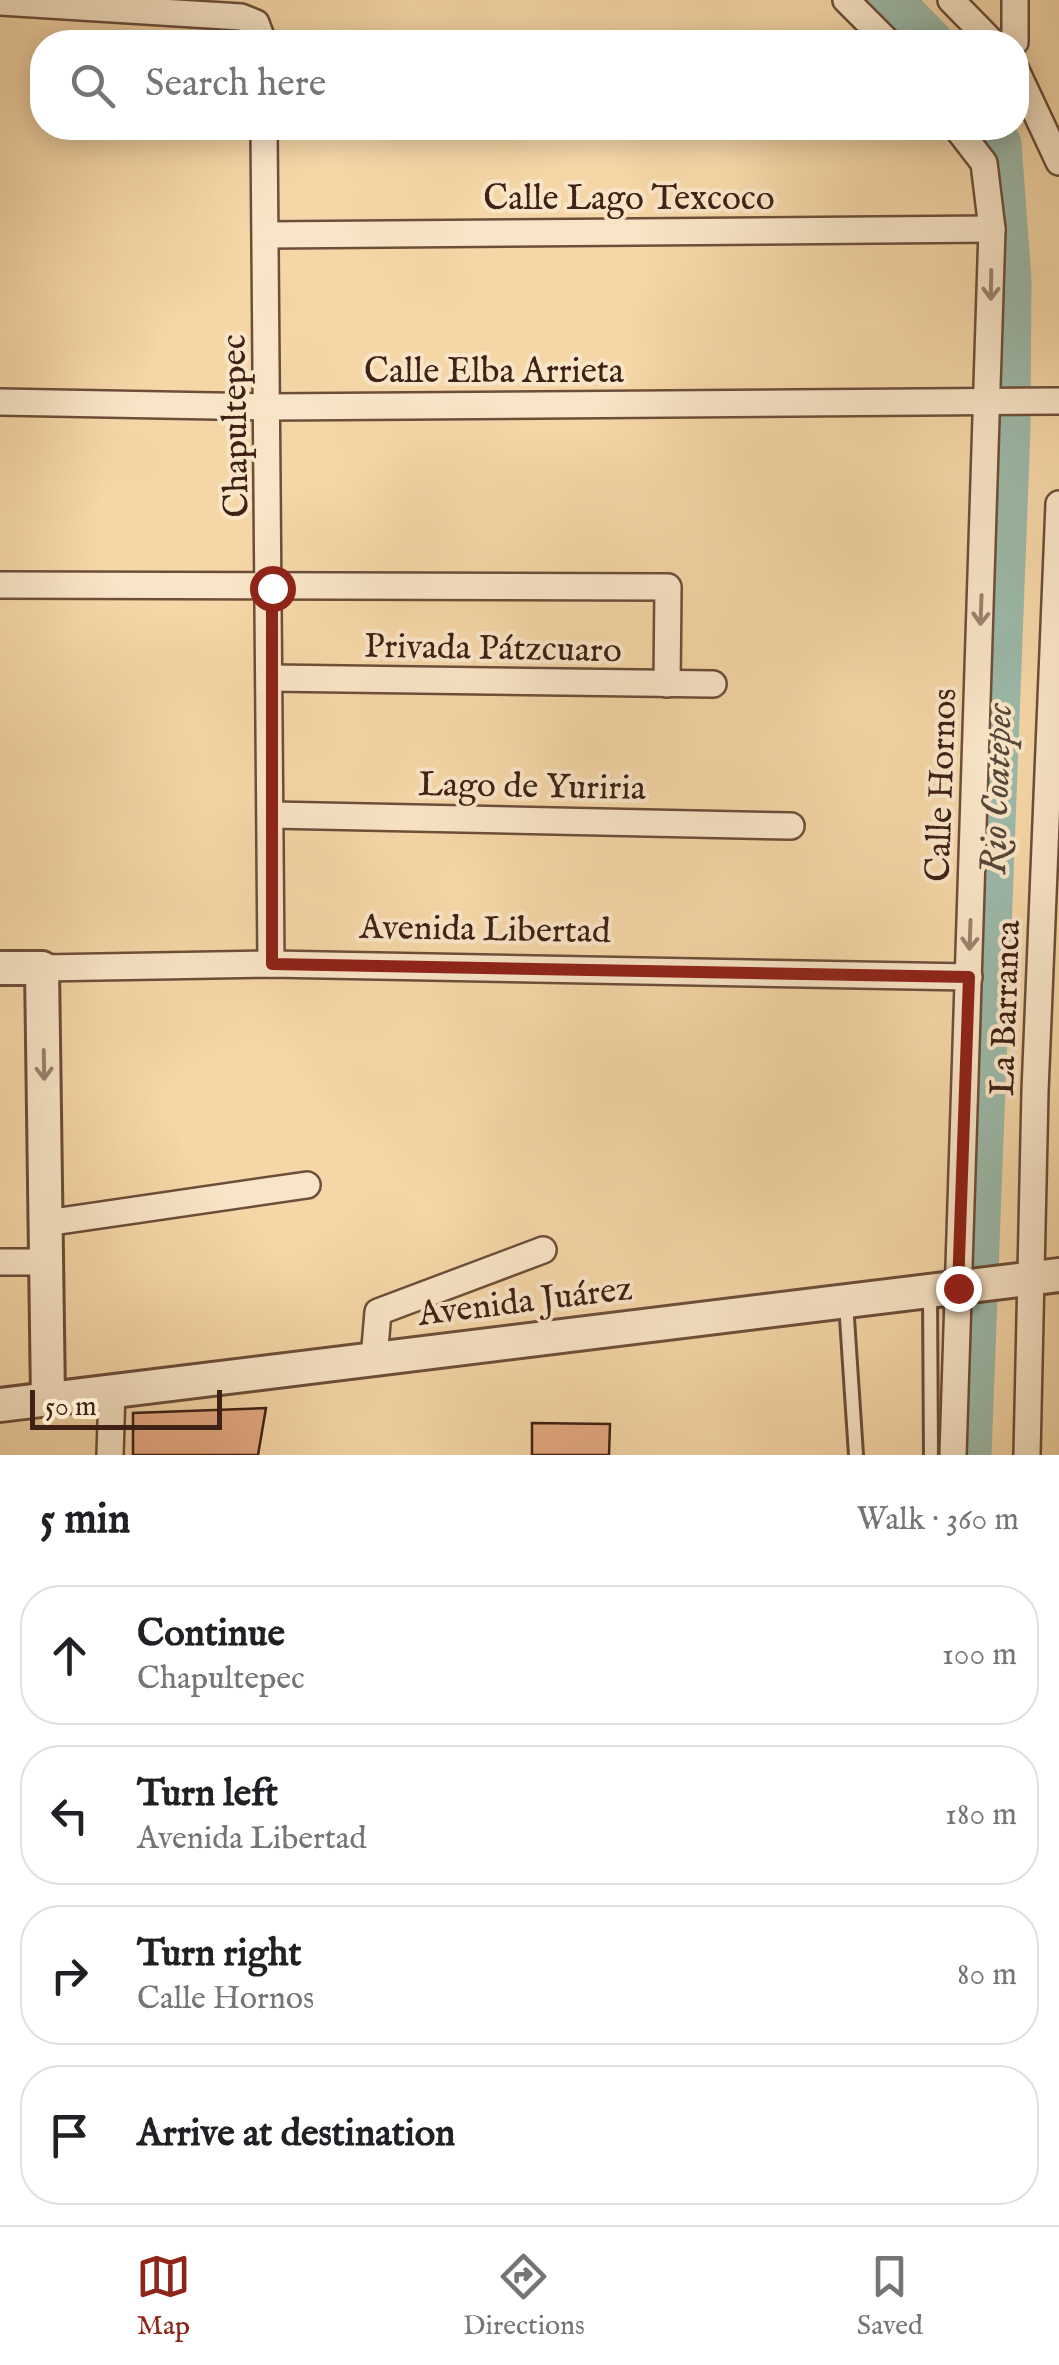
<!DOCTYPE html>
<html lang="en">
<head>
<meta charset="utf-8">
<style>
	:root { --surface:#fff; --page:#f6f6f6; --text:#202124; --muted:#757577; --line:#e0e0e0; --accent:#8f2418 }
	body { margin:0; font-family:"IM FELL English",serif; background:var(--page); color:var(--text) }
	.scale { position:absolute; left:30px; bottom:25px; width:192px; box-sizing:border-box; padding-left:10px; border:5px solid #402115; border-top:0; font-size:28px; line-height:35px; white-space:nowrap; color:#402115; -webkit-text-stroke:8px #f8e4c6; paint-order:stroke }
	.stop { position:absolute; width:30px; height:30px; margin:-22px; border:8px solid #8f2418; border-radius:50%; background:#fff }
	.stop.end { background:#8f2418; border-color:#fff; box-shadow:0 2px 10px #0008 }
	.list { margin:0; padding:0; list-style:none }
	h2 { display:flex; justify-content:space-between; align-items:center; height:130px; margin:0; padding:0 40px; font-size:42px }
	h2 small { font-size:32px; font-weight:400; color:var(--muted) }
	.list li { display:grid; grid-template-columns:65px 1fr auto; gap:30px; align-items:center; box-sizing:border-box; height:140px; margin:0 20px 20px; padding:0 20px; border:2px solid var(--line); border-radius:40px }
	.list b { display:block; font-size:38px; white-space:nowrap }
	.list p { margin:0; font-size:32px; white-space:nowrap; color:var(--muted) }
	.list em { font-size:32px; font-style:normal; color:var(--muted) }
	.icon { flex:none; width:55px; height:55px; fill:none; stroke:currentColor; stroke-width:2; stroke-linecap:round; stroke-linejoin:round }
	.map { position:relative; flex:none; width:1059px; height:1455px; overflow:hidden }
	.search { position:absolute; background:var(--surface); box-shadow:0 5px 25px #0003; left:30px; right:30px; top:30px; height:110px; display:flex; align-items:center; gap:25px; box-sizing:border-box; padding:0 35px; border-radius:40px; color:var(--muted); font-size:38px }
	.sheet { height:770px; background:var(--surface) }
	nav { display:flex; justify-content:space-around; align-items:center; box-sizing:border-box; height:140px; border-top:2px solid var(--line); background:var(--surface); font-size:28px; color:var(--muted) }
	nav a { display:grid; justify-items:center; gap:5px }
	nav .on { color:var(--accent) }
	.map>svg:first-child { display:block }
</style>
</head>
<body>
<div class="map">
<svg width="1059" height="1455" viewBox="0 0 1059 1455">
	<rect width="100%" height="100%" fill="#f5d6a7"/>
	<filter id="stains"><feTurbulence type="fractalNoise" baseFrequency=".002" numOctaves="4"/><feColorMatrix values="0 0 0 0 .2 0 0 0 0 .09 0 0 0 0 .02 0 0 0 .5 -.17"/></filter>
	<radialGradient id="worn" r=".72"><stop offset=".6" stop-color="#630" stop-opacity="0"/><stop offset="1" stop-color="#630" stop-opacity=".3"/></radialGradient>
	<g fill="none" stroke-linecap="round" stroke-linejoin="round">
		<g stroke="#9cb9a9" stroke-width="45">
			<path d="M890 0 931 42"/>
			<path d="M969 1455 1008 429 1009 279 999 144 988 128"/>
		</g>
	</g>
	<g fill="#e4aa82" stroke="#402115" stroke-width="2.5">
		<path d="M266 1408 258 1455H133V1413Z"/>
		<path d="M532 1423 610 1424 609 1455H532Z"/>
	</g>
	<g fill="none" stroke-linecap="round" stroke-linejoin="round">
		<g stroke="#6d4e3a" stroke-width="18">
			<g id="service">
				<path d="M930 1293 931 1455"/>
				<path d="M846 1303 856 1455"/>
			</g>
		</g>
		<g stroke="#6d4e3a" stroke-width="30">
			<g id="minor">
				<path d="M846 0 888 42"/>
				<path d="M951 0 992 42"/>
				<path d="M0 2 241 17 256 23 263 42"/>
				<path d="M1015 42V0"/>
				<path d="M1016 70 1059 162"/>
				<path d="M264 128 271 964"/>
				<path d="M266 235 992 229"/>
				<path d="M0 402 269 407 1059 401"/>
				<path d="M0 585 668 587 667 684"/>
				<path d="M271 678 713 684"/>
				<path d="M272 815 791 826"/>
				<path d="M42 968 271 964 969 977"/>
				<path d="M46 1223 307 1185"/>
				<path d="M0 1262H46"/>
				<path d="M374 1359 378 1312 543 1250"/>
				<path d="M110 1455 112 1390"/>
				<path d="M953 1455 992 229 984 163 957 128"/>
				<path d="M1027 1455 1035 1091 1059 504"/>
			</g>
		</g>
		<g stroke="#6d4e3a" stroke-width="38">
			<g id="tertiary">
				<path d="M0 968H42L48 1399"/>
				<path d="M0 1405 1059 1275"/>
			</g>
		</g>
		<use href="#service" stroke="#f8e4c6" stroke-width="12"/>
		<use href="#minor" stroke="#f8e4c6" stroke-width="25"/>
		<use href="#tertiary" stroke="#f8e4c6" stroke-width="32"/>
	</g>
	<defs><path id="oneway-shaft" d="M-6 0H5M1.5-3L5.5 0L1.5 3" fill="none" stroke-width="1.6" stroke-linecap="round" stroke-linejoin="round" transform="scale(2.5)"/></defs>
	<g stroke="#9c826e">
		<use href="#oneway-shaft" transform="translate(991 285) rotate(91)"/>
		<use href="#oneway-shaft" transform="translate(981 610) rotate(92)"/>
		<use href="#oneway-shaft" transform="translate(970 935) rotate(92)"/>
		<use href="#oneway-shaft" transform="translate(44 1065) rotate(89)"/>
	</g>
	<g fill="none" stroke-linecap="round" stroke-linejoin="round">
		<path stroke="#8f2418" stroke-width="12" d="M272 588V964L969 977 958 1288"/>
	</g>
	<g text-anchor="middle" stroke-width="8" stroke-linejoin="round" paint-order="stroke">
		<g font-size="35" fill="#402115" stroke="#f8e4c6">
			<text x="629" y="209">Calle Lago Texcoco</text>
			<text x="494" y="382">Calle Elba Arrieta</text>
			<text transform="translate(234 426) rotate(-91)" y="12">Chapultepec</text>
			<text transform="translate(493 647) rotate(1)" y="12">Privada Pátzcuaro</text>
			<text transform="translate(532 785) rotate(1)" y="12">Lago de Yuriria</text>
			<text transform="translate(940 785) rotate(-88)" y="12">Calle Hornos</text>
			<text transform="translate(485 928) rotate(1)" y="12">Avenida Libertad</text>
			<text transform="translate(1004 1008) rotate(-88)" y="12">La Barranca</text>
			<text transform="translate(525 1300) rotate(-7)" y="12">Avenida Juárez</text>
		</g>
		<g font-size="38" font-style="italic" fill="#57473a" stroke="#f8e4c6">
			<text transform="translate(995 789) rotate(-88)" y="13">Rio Coatepec</text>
		</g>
	</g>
	<rect width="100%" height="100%" filter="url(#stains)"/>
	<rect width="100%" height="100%" fill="url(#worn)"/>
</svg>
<div class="scale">50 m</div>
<div class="stop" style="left:272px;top:588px"></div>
<div class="stop end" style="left:958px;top:1288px"></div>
<div class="search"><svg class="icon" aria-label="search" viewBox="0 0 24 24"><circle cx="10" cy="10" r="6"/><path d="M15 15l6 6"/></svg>Search here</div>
</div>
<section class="sheet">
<h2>5 min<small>Walk · 360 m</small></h2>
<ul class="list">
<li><svg class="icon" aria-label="ahead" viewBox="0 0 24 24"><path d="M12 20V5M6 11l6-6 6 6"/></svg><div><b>Continue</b><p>Chapultepec</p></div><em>100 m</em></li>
<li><svg class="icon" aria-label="left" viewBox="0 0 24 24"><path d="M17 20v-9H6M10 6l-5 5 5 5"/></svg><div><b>Turn left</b><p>Avenida Libertad</p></div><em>180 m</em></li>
<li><svg class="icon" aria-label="right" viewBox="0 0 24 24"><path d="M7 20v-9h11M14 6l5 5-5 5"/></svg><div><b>Turn right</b><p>Calle Hornos</p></div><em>80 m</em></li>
<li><svg class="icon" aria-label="arrive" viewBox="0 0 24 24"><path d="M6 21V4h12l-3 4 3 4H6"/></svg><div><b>Arrive at destination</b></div></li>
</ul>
</section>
<nav>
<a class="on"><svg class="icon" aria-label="map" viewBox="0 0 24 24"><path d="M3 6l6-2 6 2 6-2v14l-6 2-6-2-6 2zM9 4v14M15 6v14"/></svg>Map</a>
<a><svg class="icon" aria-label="directions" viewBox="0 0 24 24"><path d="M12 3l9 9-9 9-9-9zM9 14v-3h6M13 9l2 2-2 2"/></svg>Directions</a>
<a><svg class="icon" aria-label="saved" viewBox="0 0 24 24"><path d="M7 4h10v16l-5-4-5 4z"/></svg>Saved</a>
</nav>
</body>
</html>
